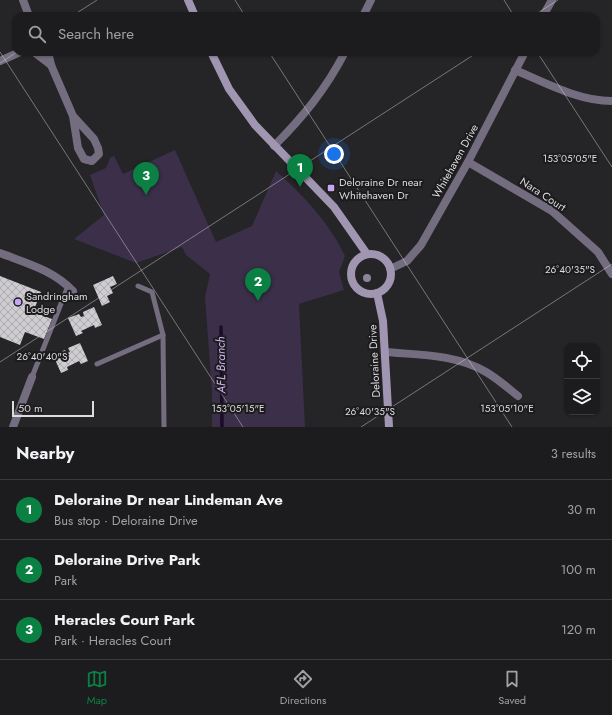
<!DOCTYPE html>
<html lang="en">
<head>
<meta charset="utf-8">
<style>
	:root { --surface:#1c1b1d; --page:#29282a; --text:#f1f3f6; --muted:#a0a1a4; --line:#3a393b; --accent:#0b8043 }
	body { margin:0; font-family:Jost,sans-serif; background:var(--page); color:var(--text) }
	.controls { position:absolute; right:12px; bottom:12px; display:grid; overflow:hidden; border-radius:8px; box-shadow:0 1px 3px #0004 }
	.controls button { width:36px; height:36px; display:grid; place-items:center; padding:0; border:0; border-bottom:1px solid var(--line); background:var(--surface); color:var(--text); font:20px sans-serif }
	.scale { position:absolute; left:12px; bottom:10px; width:82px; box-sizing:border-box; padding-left:4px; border:2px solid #dcdbdd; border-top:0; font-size:11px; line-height:14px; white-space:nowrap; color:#dcdbdd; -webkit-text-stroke:3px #1c1b1d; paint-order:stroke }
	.you { position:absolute; left:334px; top:154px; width:14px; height:14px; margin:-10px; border:3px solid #fff; border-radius:50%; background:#1a73e8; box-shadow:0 0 0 6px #1a73e833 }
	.badge { display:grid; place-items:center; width:26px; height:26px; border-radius:50%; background:var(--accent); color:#fff; font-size:13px; font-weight:700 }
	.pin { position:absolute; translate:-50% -33px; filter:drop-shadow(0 1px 2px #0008) }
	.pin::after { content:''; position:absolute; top:21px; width:14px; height:12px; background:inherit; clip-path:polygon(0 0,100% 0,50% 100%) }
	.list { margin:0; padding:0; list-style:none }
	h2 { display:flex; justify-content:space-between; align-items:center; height:52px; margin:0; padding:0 16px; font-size:17px }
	h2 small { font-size:13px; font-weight:400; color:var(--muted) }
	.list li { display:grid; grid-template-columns:26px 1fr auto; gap:12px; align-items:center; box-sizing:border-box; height:60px; padding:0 16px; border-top:1px solid var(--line) }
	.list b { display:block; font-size:15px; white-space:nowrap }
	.list p { margin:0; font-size:13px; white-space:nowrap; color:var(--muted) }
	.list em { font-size:13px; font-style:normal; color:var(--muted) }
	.icon { flex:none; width:22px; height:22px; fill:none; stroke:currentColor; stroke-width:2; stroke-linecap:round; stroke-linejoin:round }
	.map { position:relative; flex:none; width:612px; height:427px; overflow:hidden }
	.search { position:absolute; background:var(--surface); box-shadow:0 1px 3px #0004; left:12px; right:12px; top:12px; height:44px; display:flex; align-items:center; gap:10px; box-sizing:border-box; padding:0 14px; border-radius:12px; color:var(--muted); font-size:15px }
	.sheet { height:232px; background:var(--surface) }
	nav { display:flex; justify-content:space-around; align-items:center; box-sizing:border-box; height:56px; border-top:1px solid var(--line); background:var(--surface); font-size:11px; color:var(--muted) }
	nav a { display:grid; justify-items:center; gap:2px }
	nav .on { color:var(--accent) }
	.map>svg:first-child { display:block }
</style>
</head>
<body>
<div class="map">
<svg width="612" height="427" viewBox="0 0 612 427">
	<defs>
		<pattern id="building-cross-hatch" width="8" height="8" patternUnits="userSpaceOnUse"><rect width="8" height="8" fill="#ceccd0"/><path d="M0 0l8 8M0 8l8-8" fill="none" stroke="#abaaac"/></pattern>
	</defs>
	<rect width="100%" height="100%" fill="#252427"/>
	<path fill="#3b2f4a" d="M175 150 216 242 252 226 276 171C304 196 329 222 345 256L339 272 344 290 299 304 305 427H212V392L205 297 210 274 186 255 182 247 136 263 74 239 104 215 90 175 106 168 110 158 114 156 123 174Z"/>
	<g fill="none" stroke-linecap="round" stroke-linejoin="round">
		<path stroke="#1b0c2b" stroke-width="3.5" d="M221 327 222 427"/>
	</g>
	<g fill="url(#building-cross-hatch)">
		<path d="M0 276 41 292 33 312 52 319 44 339 25 332 20 345 0 337Z"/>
		<path d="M113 276 117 284 110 287 113 293 107 296 110 302 102 306 93 285Z"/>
		<path d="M94 307 102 325 95 328 94 325 81 331 83 333 76 336 68 318 79 314 81 317 84 316 83 312Z"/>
		<path d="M80 343 88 361 81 364 79 361 67 367 68 370 61 373 53 355 65 350 67 353 70 352 68 348Z"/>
	</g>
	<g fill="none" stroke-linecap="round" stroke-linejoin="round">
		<g stroke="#746d7f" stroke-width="5">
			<path d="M138 286 152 292 163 335 164 427"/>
			<path d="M97 364 163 335"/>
			<path d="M32 377 68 286"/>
		</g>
		<g stroke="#746d7f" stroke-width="8">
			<path d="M23 0 29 16"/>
			<path d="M363 16 371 0"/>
			<path d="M543 16 552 0"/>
			<path d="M34 52 51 65"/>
			<path d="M48 52 51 65 73 116 78 148 84 159 92 161 99 154 98 148 94 139 73 116"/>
			<path d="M0 61 20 52"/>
			<path d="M515 70C546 83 578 101 612 101"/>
			<path d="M274 146C303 117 326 89 345 52"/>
			<path d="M468 162 552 211 598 252 612 274"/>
			<path d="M0 253C26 263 53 270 73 291"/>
			<path d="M390 269 407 261 421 245 468 162 525 52"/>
			<path d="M385 352C418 355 456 354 486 372 498 379 508 388 518 396"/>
			<path d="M13 427 32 377"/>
		</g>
		<g stroke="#a196b2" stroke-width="8">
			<path d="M188 0 195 16"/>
			<path d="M211 52 229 89 255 125 334 207 367 254"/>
			<circle cx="371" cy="274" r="20"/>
			<path d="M377 293 383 321 389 427"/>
		</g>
	</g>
	<circle fill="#8d849a" cx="367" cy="278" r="4"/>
	<path fill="none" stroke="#dcdbdd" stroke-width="1" stroke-opacity="0.45" d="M235 0 245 16M504 0 514 16M72 16 97 0M533 16 558 0M0 52 243 427M269 52 512 427M537 52 612 167M0 63 17 52M0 362 478 52M361 427 612 264"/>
	<g fill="#c6a6f0" stroke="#1c1b1d" stroke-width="1.5">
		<rect x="327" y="184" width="8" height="8" rx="2"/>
		<circle cx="18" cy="302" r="4"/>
	</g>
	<g text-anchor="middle" stroke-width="4" stroke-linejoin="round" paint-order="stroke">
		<g font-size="11" fill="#dcdbdd" stroke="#1c1b1d">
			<text transform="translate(455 161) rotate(-61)" y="4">Whitehaven Drive</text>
			<text transform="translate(543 194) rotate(33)" y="4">Nara Court</text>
			<text transform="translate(374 361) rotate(-93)" y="4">Deloraine Drive</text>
		</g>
		<g font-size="11" fill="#dcdbdd" stroke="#1c1b1d" text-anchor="start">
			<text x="339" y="186">Deloraine Dr near<tspan x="339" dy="13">Whitehaven Dr</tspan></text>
			<text x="26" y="300">Sandringham<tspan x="26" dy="13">Lodge</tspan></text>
		</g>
		<g font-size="12" font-style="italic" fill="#d2b7f8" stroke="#1c1b1d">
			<text transform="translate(221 365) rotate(-91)" y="4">AFL Branch</text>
		</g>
	</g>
	<g font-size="10" text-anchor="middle" fill="#dcdbdd" stroke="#1c1b1d" stroke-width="4" stroke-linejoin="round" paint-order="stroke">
		<text x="570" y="162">153°05'05"E</text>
		<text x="570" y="273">26°40'35"S</text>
		<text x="42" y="360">26°40'40"S</text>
		<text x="238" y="412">153°05'15"E</text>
		<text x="507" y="412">153°05'10"E</text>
		<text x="370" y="415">26°40'35"S</text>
	</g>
</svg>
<div class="controls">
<button><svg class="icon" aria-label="locate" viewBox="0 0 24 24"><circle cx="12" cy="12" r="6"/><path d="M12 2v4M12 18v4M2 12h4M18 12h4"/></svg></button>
<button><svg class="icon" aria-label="layers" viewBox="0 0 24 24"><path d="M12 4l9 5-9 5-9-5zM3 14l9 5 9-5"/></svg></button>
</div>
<div class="scale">50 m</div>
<div class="you"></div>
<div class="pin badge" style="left:300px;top:187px">1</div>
<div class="pin badge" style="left:258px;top:301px">2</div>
<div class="pin badge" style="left:146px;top:195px">3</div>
<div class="search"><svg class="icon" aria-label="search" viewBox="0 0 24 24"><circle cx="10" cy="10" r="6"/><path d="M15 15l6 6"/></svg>Search here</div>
</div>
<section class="sheet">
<h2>Nearby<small>3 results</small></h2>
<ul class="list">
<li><span class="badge">1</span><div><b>Deloraine Dr near Lindeman Ave</b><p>Bus stop · Deloraine Drive</p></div><em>30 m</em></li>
<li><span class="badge">2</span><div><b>Deloraine Drive Park</b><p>Park</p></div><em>100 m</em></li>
<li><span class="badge">3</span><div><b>Heracles Court Park</b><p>Park · Heracles Court</p></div><em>120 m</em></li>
</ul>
</section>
<nav>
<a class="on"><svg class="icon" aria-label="map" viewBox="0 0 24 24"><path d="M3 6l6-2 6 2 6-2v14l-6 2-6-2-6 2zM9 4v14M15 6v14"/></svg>Map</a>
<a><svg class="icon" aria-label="directions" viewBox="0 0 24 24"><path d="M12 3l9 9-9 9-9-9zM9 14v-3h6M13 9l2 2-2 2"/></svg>Directions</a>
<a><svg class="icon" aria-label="saved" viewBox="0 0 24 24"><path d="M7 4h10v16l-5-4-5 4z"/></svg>Saved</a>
</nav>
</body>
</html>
